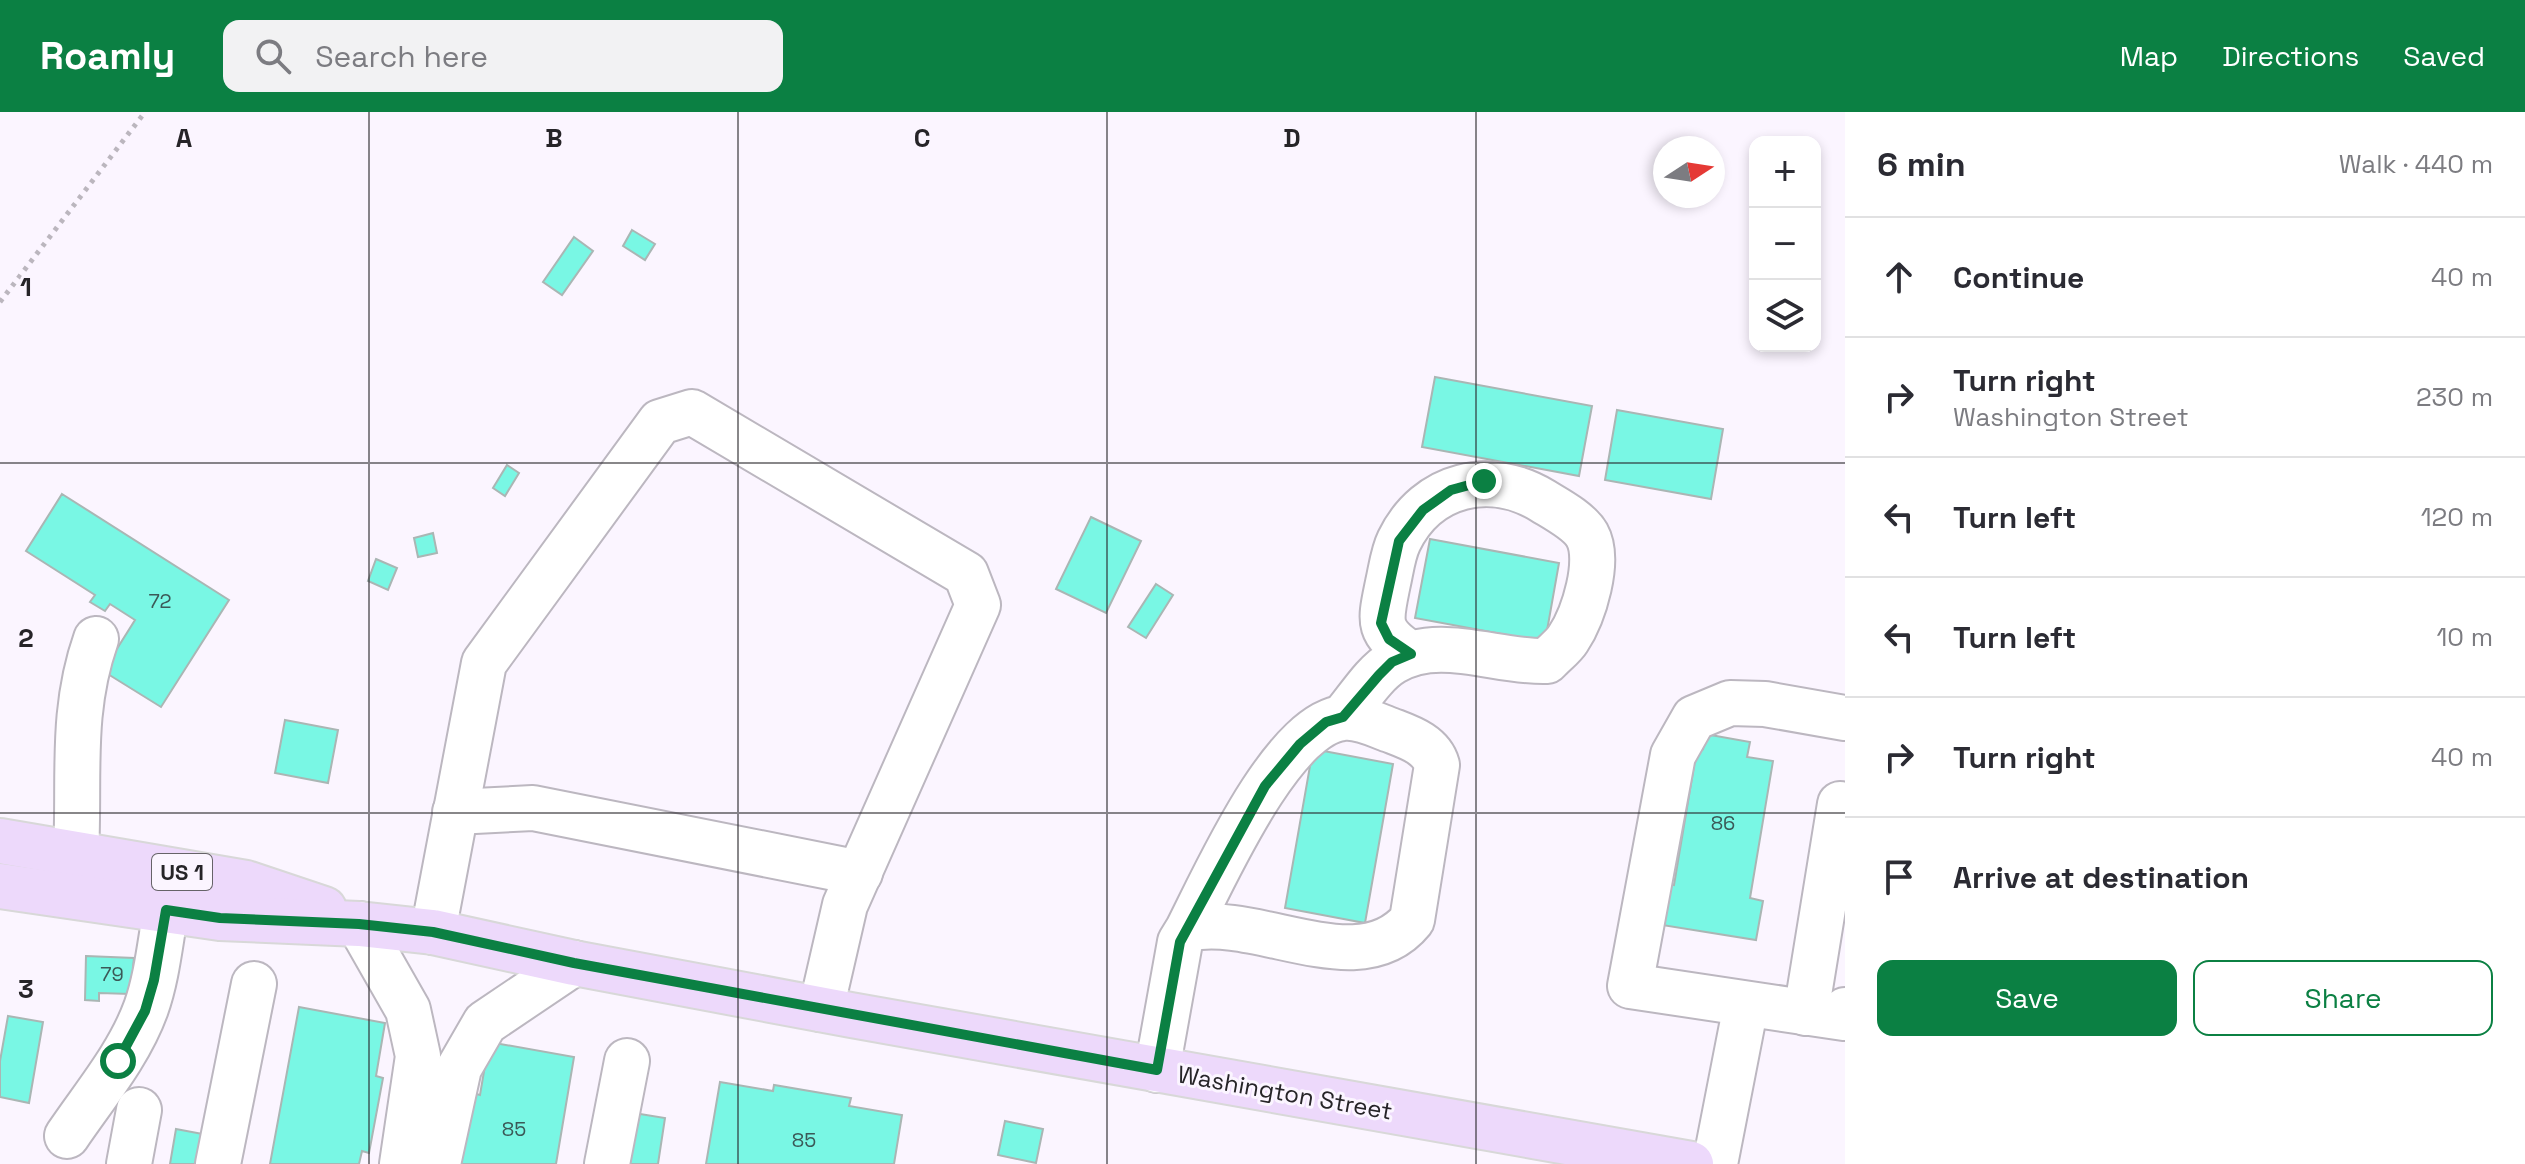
<!DOCTYPE html>
<html lang="en">
<head>
<meta charset="utf-8">
<style>
	:root { --surface:#fff; --page:#f2f2f3; --text:#2b2b33; --muted:#7c7c81; --line:#e1e1e2; --accent:#0b8043 }
	body { margin:0; font-family:"Space Grotesk",sans-serif; background:var(--page); color:var(--text) }
	.controls { position:absolute; right:24px; top:24px; display:grid; overflow:hidden; border-radius:16px; box-shadow:0 4px 12px #0003 }
	.controls button { width:72px; height:72px; display:grid; place-items:center; padding:0; border:0; border-bottom:2px solid var(--line); background:var(--surface); color:var(--text); font:40px sans-serif }
	.compass { position:absolute; left:1653px; top:24px; width:72px; height:72px; border-radius:50%; background:var(--surface); box-shadow:0 4px 12px #0003; rotate:78deg }
	.stop { position:absolute; width:24px; height:24px; margin:-18px; border:6px solid #0b8043; border-radius:50%; background:#fff }
	.stop.end { background:#0b8043; border-color:#fff; box-shadow:0 2px 8px #0008 }
	.list { margin:0; padding:0; list-style:none }
	h2 { display:flex; justify-content:space-between; align-items:center; height:104px; margin:0; padding:0 32px; font-size:34px }
	h2 small { font-size:26px; font-weight:400; color:var(--muted) }
	.list li { display:grid; grid-template-columns:52px 1fr auto; gap:24px; align-items:center; box-sizing:border-box; height:120px; padding:0 32px; border-top:2px solid var(--line) }
	.list b { display:block; font-size:30px; white-space:nowrap }
	.list p { margin:0; font-size:26px; white-space:nowrap; color:var(--muted) }
	.list em { font-size:26px; font-style:normal; color:var(--muted) }
	.actions { display:flex; gap:16px; padding:24px 32px }
	.actions a { flex:1; padding:18px 0; border:2px solid var(--accent); border-radius:16px; text-align:center; font-size:28px; color:var(--accent) }
	.actions .main { background:var(--accent); color:#fff }
	.icon { flex:none; width:44px; height:44px; fill:none; stroke:currentColor; stroke-width:2; stroke-linecap:round; stroke-linejoin:round }
	.map { position:relative; flex:none; width:1845px; height:1052px; overflow:hidden }
	header { display:flex; align-items:center; gap:48px; box-sizing:border-box; height:112px; padding:0 40px; background:var(--accent); color:#fff }
	header strong { font-size:38px }
	nav { display:flex; gap:44px; margin-inline-start:auto; font-size:28px }
	.search { width:560px; height:72px; background:var(--page); display:flex; align-items:center; gap:20px; box-sizing:border-box; padding:0 28px; border-radius:16px; color:var(--muted); font-size:30px }
	main { display:flex }
	aside { flex:1; background:var(--surface) }
	.map>svg:first-child { display:block }
</style>
</head>
<body>
<header>
<strong>Roamly</strong>
<div class="search"><svg class="icon" aria-label="search" viewBox="0 0 24 24"><circle cx="10" cy="10" r="6"/><path d="M15 15l6 6"/></svg>Search here</div>
<nav><a>Map</a><a>Directions</a><a>Saved</a></nav>
</header>
<main>
<div class="map">
<svg width="1845" height="1052" viewBox="0 0 1845 1052">
	<rect width="100%" height="100%" fill="#fbf5ff"/>
	<g fill="#79f7e4" stroke="#aab6b4" stroke-width="2">
		<path d="M632 118 655 132 645 148 623 134Z"/>
		<path d="M574 125 593 139 562 183 543 170Z"/>
		<path d="M1435 265 1592 294 1579 364 1422 335Z"/>
		<path d="M1617 298 1723 317 1711 387 1605 368Z"/>
		<path d="M507 353 519 361 505 384 493 376Z"/>
		<path d="M62 382 229 488 161 595 103 559 135 508 110 492 105 499 90 490 95 483 26 439Z"/>
		<path d="M1091 405 1141 429 1106 501 1056 477Z"/>
		<path d="M433 421 437 441 418 445 414 426Z"/>
		<path d="M1430 427 1559 451 1545 530 1415 506Z"/>
		<path d="M376 447 397 456 388 478 368 469Z"/>
		<path d="M1156 472 1173 483 1146 526 1128 515Z"/>
		<path d="M285 608 338 618 328 671 275 661Z"/>
		<path d="M1705 622 1750 630 1747 645 1773 649 1750 786 1763 789 1756 828 1662 813 1668 772 1674 773 1697 636 1703 637Z"/>
		<path d="M1313 637 1393 652 1365 811 1285 796Z"/>
		<path d="M86 844 134 846 133 855H139L131 882 99 881V889L85 888Z"/>
		<path d="M299 895 385 911 376 964 383 966 369 1041 362 1039 359 1052H270Z"/>
		<path d="M8 904 43 910 29 991 0 985V949Z"/>
		<path d="M489 930 574 945 556 1052H461L473 981 480 983Z"/>
		<path d="M720 970 773 979 774 973 851 986 849 994 902 1003 894 1052H706Z"/>
		<path d="M634 1001 665 1006 658 1052H625Z"/>
		<path d="M1005 1009 1043 1017 1036 1051 998 1043Z"/>
		<path d="M176 1017 208 1023 203 1052H170Z"/>
	</g>
	<g fill="none" stroke-linecap="round" stroke-linejoin="round">
		<g stroke="#bcb7c0" stroke-width="48">
			<g id="minor">
				<path d="M1343 605C1358 588 1373 562 1393 550 1439 522 1497 551 1547 549 1553 542 1563 535 1568 527 1584 503 1601 448 1587 423 1579 409 1556 397 1543 389 1491 357 1427 371 1399 429 1393 441 1391 458 1388 471 1380 510 1376 519 1411 542"/>
				<path d="M1845 606 1765 592 1730 591 1694 606 1673 643 1630 874 1844 906 1845 898"/>
				<path d="M455 700 533 696 860 761"/>
				<path d="M76 742C80 665 70 601 96 527"/>
				<path d="M359 812 408 898 418 944 402 1052"/>
				<path d="M433 820 484 551 660 310 692 300 966 462 978 493 845 793 821 897"/>
				<path d="M1806 901 1840 692"/>
				<path d="M1157 958 1180 830 1188 817C1258 801 1360 872 1412 808L1437 653C1431 632 1408 625 1390 618 1376 613 1359 604 1343 606 1282 612 1214 766 1188 817"/>
				<path d="M67 1024C94 984 129 943 146 896 157 865 160 831 166 798"/>
				<path d="M129 1052 139 998"/>
				<path d="M218 1052 254 872"/>
				<path d="M438 1052 459 956 485 911 574 851"/>
				<path d="M607 1052 627 949"/>
				<path d="M1715 1052 1746 893"/>
			</g>
		</g>
		<g stroke="#d8d8d8" stroke-width="48">
			<g id="major">
				<path d="M0 729 246 771 324 797"/>
				<path d="M0 774 220 806 359 812 433 820 574 851 851 903 1691 1052"/>
			</g>
		</g>
		<path stroke="#bbb6be" stroke-width="5" stroke-dasharray="4 6" stroke-linecap="butt" d="M0 190 145 0"/>
		<use href="#minor" stroke="#fff" stroke-width="44"/>
		<use href="#major" stroke="#edd9fb" stroke-width="44"/>
	</g>
	<g fill="none" stroke-linecap="round" stroke-linejoin="round">
		<path stroke="#0b8043" stroke-width="10" d="M118 949 145 899 154 868 166 798 220 806 359 812 433 820 574 851 1157 958 1180 830 1265 674 1300 632 1326 610 1343 605 1379 563 1392 550 1411 542 1389 527 1381 511 1399 429 1423 398 1451 378 1484 369"/>
	</g>
	<path fill="none" stroke="#262428" stroke-width="2" stroke-opacity="0.55" d="M369 0V1052M738 0V1052M1107 0V1052M1476 0V1052M0 351H1845M0 701H1845"/>
	<g text-anchor="middle" stroke-width="6" stroke-linejoin="round" paint-order="stroke">
		<g font-size="20" fill="#3b5957">
			<text x="160" y="496">72</text>
			<text x="1723" y="718">86</text>
			<text x="112" y="869">79</text>
			<text x="514" y="1024">85</text>
			<text x="804" y="1035">85</text>
		</g>
		<rect fill="#fbf5ff" stroke="#666368" stroke-width="2" x="152" y="742" width="60" height="36" rx="6"/>
		<g font-size="22" font-weight="bold" fill="#262428">
			<text x="182" y="768">US 1</text>
		</g>
		<g font-size="24" fill="#262428" stroke="#fbf5ff">
			<text transform="translate(1285 981) rotate(10)" y="8">Washington Street</text>
		</g>
	</g>
	<g font-size="26" text-anchor="middle" font-weight="bold" fill="#262428" stroke="#fbf5ff" stroke-width="6" stroke-linejoin="round" paint-order="stroke">
		<text x="184" y="35">A</text>
		<text x="554" y="35">B</text>
		<text x="922" y="35">C</text>
		<text x="1292" y="35">D</text>
		<text x="26" y="184">1</text>
		<text x="26" y="535">2</text>
		<text x="26" y="886">3</text>
	</g>
</svg>
<div class="controls">
<button>+</button>
<button>−</button>
<button><svg class="icon" aria-label="layers" viewBox="0 0 24 24"><path d="M12 4l9 5-9 5-9-5zM3 14l9 5 9-5"/></svg></button>
</div>
<svg class="compass" viewBox="-18 -18 36 36"><path d="M0-13l5 13h-10z" fill="#e53935"/><path d="M0 13l5-13h-10z" fill="#7c7c81"/></svg>
<div class="stop" style="left:118px;top:949px"></div>
<div class="stop end" style="left:1484px;top:369px"></div>
</div>
<aside>
<h2>6 min<small>Walk · 440 m</small></h2>
<ul class="list">
<li><svg class="icon" aria-label="ahead" viewBox="0 0 24 24"><path d="M12 20V5M6 11l6-6 6 6"/></svg><div><b>Continue</b></div><em>40 m</em></li>
<li><svg class="icon" aria-label="right" viewBox="0 0 24 24"><path d="M7 20v-9h11M14 6l5 5-5 5"/></svg><div><b>Turn right</b><p>Washington Street</p></div><em>230 m</em></li>
<li><svg class="icon" aria-label="left" viewBox="0 0 24 24"><path d="M17 20v-9H6M10 6l-5 5 5 5"/></svg><div><b>Turn left</b></div><em>120 m</em></li>
<li><svg class="icon" aria-label="left" viewBox="0 0 24 24"><path d="M17 20v-9H6M10 6l-5 5 5 5"/></svg><div><b>Turn left</b></div><em>10 m</em></li>
<li><svg class="icon" aria-label="right" viewBox="0 0 24 24"><path d="M7 20v-9h11M14 6l5 5-5 5"/></svg><div><b>Turn right</b></div><em>40 m</em></li>
<li><svg class="icon" aria-label="arrive" viewBox="0 0 24 24"><path d="M6 21V4h12l-3 4 3 4H6"/></svg><div><b>Arrive at destination</b></div></li>
</ul>
<div class="actions"><a class="main">Save</a><a>Share</a></div>
</aside>
</main>
</body>
</html>
